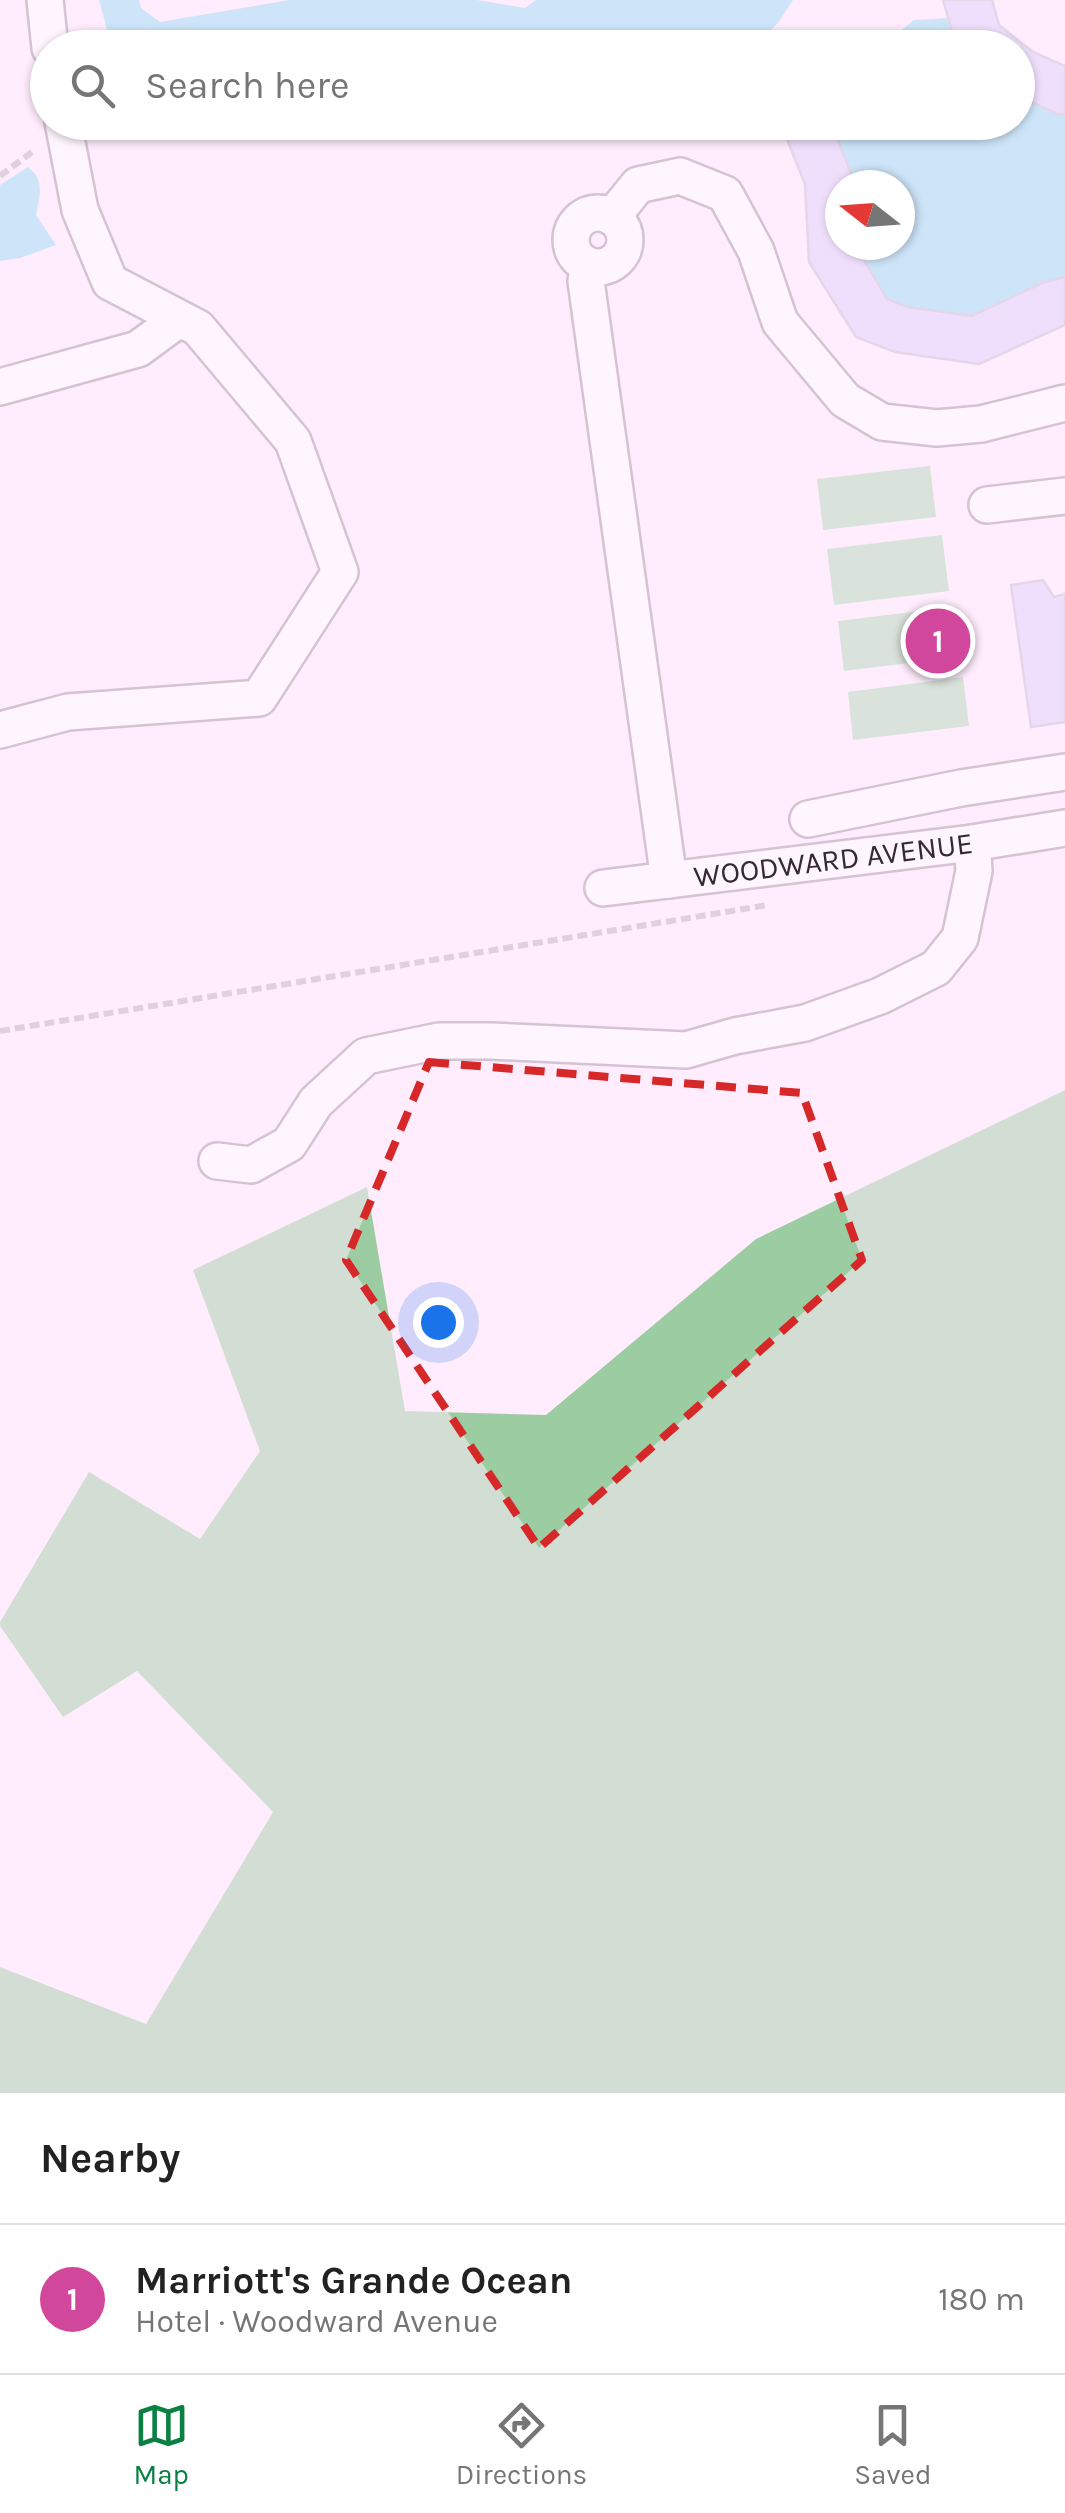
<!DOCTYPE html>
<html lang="en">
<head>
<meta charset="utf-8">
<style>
	:root { --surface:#fff; --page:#f2f2f2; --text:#222; --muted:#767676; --line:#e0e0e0; --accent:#0b8043 }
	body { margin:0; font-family:Karla,sans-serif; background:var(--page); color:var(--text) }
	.compass { position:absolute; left:825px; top:170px; width:90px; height:90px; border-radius:50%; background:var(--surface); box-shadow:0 2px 8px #0004; rotate:287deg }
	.you { position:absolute; left:438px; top:1322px; width:35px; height:35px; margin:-25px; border:8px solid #fff; border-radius:50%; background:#1a73e8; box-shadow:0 0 0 15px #1a73e833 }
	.badge { display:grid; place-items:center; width:65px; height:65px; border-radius:50%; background:var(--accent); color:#fff; font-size:32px; font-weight:700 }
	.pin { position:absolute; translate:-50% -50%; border:5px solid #fff; box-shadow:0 2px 10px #0006 }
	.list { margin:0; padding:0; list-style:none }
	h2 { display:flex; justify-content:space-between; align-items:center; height:130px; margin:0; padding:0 40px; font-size:42px }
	h2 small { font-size:32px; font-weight:400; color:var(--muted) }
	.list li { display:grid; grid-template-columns:65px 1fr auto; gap:30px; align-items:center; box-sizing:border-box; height:150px; padding:0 40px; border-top:2px solid var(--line) }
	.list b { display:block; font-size:38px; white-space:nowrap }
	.list p { margin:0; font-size:32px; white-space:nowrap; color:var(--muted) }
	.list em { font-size:32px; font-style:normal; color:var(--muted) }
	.icon { flex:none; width:55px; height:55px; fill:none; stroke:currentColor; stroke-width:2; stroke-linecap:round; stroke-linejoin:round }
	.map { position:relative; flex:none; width:1065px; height:2093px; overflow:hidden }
	.search { position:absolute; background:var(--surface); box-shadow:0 2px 8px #0004; left:30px; right:30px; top:30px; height:110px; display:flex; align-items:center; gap:25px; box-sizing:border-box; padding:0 35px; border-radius:55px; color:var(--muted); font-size:38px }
	.sheet { height:280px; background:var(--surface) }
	nav { display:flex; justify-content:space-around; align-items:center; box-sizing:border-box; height:140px; border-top:2px solid var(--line); background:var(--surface); font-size:28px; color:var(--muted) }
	nav a { display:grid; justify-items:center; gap:5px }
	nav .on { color:var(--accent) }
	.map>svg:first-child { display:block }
</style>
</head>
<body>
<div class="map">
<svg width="1065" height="2093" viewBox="0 0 1065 2093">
	<rect width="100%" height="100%" fill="#ffedfd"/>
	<g fill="#add8b2">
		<path d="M930 466 936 517 823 530 817 479Z"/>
		<path d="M942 535 949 591 834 605 827 549Z"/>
		<path d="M952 607 958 657 844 671 838 621Z"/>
		<path d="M963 677 969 726 853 740 848 692Z"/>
	</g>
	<path fill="#9ccda2" d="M1065 1090V2093H0V1967L146 2024 273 1812 137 1671 63 1717 0 1626V1622L89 1472 200 1539 260 1451 193 1270 367 1187 405 1411 546 1415 756 1239Z"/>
	<g fill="#93dbf3">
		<path d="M99 0H139L141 8 160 22 289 0H477L525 8 536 0H793L778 23 754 47 112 48Z"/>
		<path d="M949 18 957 48H880L914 20Z"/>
		<path d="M1018 96 1058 114H1065V277L1041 283 972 316 907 307 887 299 855 245H900V185H851V173L830 123 1018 122Z"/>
		<path d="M197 123V122L334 123 305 136 253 132 202 135Z"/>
		<path d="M28 167C45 180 40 196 36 215L56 245 20 258 0 261V185Z"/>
	</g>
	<g fill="#dccffc" stroke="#c1bcd0" stroke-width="2.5">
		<path d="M943 0H992L999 25 1033 52 1065 66V114H1058L1018 96V48H957Z"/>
		<path d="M780 122H830L851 173V185H840V245H855L887 299 907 307 972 316 1042 283 1065 277V325L979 364 895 352 856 337 809 262 805 184Z"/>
		<path d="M1043 580 1054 597 1065 594V722L1031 727 1011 585Z"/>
	</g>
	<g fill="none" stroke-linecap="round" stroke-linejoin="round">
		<g stroke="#a1909f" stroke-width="40">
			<g id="minor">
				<path d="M45 0 50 48"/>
				<circle cx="598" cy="240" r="27"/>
				<path d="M612 217 638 185 680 176 725 194 756 251 780 322 845 400 882 422 937 428 981 424 1065 403"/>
				<path d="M589 266 586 281 669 880"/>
				<path d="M0 387 138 349 179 319"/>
				<path d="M987 505 1065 496"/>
				<path d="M0 730 68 712 259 698 340 572 293 441 198 328 110 282 80 210 63 122"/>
				<path d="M808 819 961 788 1065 772"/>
				<path id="s1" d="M603 888 972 843 1065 828"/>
				<path d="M217 1161 251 1165 289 1144 316 1102 366 1056 439 1041H491L686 1050 735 1036 805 1023 880 996 936 968 960 938 974 871 972 843"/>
			</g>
		</g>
		<g stroke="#bbadb9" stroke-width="6" stroke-dasharray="10 5" stroke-linecap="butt">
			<path d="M0 176 36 149"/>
			<path d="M0 1031 768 905"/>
		</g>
		<use href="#minor" stroke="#fff" stroke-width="35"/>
	</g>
	<path d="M0 0H1065V2093H0ZM429 1062 802 1093 862 1260 539 1548 346 1260Z" fill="#ffedfd" fill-opacity=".55" fill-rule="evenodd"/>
	<path fill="none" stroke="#d62828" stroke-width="8" stroke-dasharray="20 12" stroke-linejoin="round" d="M429 1062 802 1093 862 1260 539 1548 346 1260Z"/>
	<g text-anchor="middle" stroke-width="8" stroke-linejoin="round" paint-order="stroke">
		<g font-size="30" fill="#322b31" stroke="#fff">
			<text dy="10" stroke="none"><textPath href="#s1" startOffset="232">WOODWARD AVENUE</textPath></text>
		</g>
	</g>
</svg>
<svg class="compass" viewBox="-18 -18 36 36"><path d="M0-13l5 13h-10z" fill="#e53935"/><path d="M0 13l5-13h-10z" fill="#767676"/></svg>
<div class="you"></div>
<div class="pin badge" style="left:938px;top:641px;background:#d1479c">1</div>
<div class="search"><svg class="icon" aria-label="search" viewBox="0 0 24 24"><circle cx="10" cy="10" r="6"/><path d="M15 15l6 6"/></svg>Search here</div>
</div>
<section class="sheet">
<h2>Nearby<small></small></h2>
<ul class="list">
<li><span class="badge" style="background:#d1479c">1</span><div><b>Marriott's Grande Ocean</b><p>Hotel · Woodward Avenue</p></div><em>180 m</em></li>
</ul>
</section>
<nav>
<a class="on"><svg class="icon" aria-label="map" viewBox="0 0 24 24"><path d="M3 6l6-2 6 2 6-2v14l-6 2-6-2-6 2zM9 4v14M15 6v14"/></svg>Map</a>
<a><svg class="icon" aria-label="directions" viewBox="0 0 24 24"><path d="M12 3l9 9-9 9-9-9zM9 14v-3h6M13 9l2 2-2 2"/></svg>Directions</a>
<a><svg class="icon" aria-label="saved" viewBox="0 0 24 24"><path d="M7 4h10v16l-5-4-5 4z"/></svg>Saved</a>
</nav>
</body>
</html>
